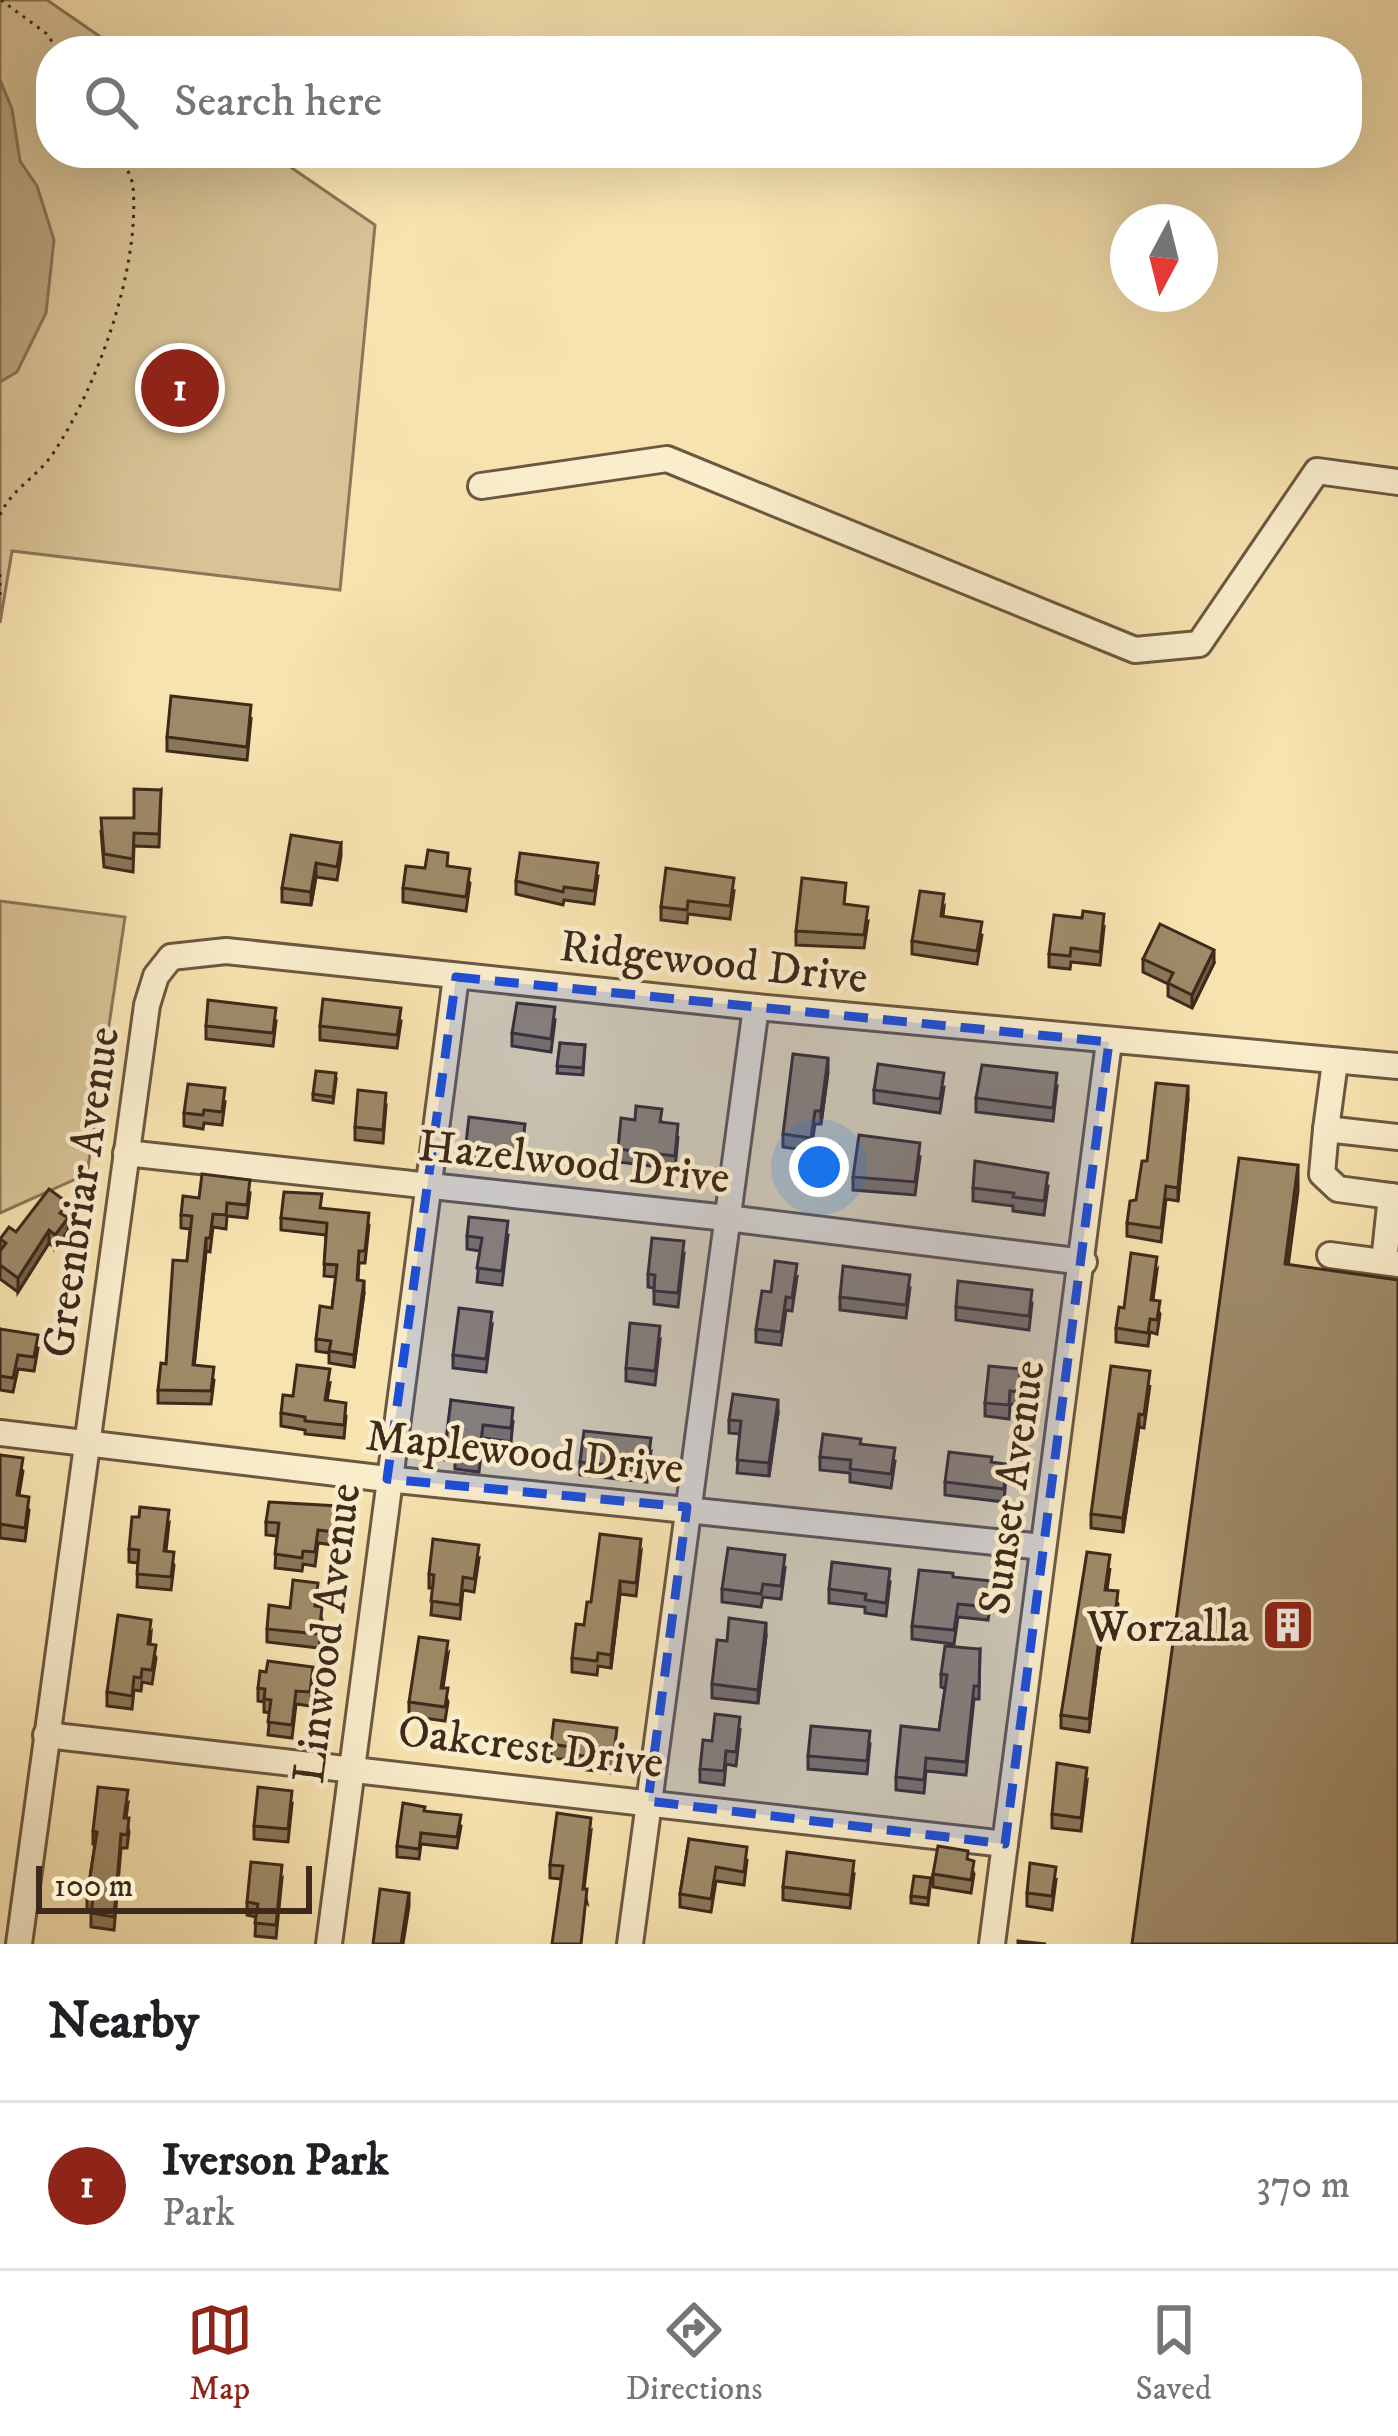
<!DOCTYPE html>
<html lang="en">
<head>
<meta charset="utf-8">
<style>
	:root { --surface:#fff; --page:#f2f2f2; --text:#202124; --muted:#757577; --line:#e0e0e0; --accent:#8f2418 }
	body { margin:0; font-family:"IM FELL DW Pica",serif; background:var(--page); color:var(--text) }
	.compass { position:absolute; left:1110px; top:204px; width:108px; height:108px; border-radius:50%; background:var(--surface); box-shadow:0 12px 48px #0002; rotate:187deg }
	.scale { position:absolute; left:36px; bottom:30px; width:276px; box-sizing:border-box; padding-left:12px; border:6px solid #3e291a; border-top:0; font-size:33px; line-height:42px; white-space:nowrap; color:#3e291a; -webkit-text-stroke:9px #faedcc; paint-order:stroke }
	.you { position:absolute; left:819px; top:1167px; width:42px; height:42px; margin:-30px; border:9px solid #fff; border-radius:50%; background:#1a73e8; box-shadow:0 0 0 18px #1a73e833 }
	.badge { display:grid; place-items:center; width:78px; height:78px; border-radius:50%; background:var(--accent); color:#fff; font-size:39px; font-weight:700 }
	.pin { position:absolute; translate:-50% -50%; border:6px solid #fff; box-shadow:0 3px 12px #0006 }
	.list { margin:0; padding:0; list-style:none }
	h2 { display:flex; justify-content:space-between; align-items:center; height:156px; margin:0; padding:0 48px; font-size:51px }
	h2 small { font-size:39px; font-weight:400; color:var(--muted) }
	.list li { display:grid; grid-template-columns:78px 1fr auto; gap:36px; align-items:center; box-sizing:border-box; height:168px; padding:0 48px; border-top:3px solid var(--line) }
	.list b { display:block; font-size:45px; white-space:nowrap }
	.list p { margin:0; font-size:39px; white-space:nowrap; color:var(--muted) }
	.list em { font-size:39px; font-style:normal; color:var(--muted) }
	.icon { flex:none; width:66px; height:66px; fill:none; stroke:currentColor; stroke-width:2; stroke-linecap:round; stroke-linejoin:round }
	.map { position:relative; flex:none; width:1398px; height:1944px; overflow:hidden }
	.search { position:absolute; background:var(--surface); box-shadow:0 12px 48px #0002; left:36px; right:36px; top:36px; height:132px; display:flex; align-items:center; gap:30px; box-sizing:border-box; padding:0 42px; border-radius:48px; color:var(--muted); font-size:45px }
	.sheet { height:324px; background:var(--surface) }
	nav { display:flex; justify-content:space-around; align-items:center; box-sizing:border-box; height:168px; border-top:3px solid var(--line); background:var(--surface); font-size:33px; color:var(--muted) }
	nav a { display:grid; justify-items:center; gap:6px }
	nav .on { color:var(--accent) }
	.map>svg:first-child { display:block }
</style>
</head>
<body>
<div class="map">
<svg width="1398" height="1944" viewBox="0 0 1398 1944">
	<rect width="100%" height="100%" fill="#f7e3b0"/>
	<filter id="stains"><feTurbulence type="fractalNoise" baseFrequency=".00167" numOctaves="4"/><feColorMatrix values="0 0 0 0 .2 0 0 0 0 .09 0 0 0 0 .02 0 0 0 .5 -.17"/></filter>
	<radialGradient id="worn" r=".72"><stop offset=".6" stop-color="#630" stop-opacity="0"/><stop offset="1" stop-color="#630" stop-opacity=".3"/></radialGradient>
	<g fill="#d8c396" stroke="#8b7658" stroke-width="3">
		<path d="M0 0H47L121 51H51V153H270L375 225 340 590 12 551 0 623Z"/>
		<path d="M0 901 125 917 87 1174 0 1213Z"/>
	</g>
	<path fill="#b8a47d" stroke="#877355" stroke-width="3" d="M0 80 12 109 20 161 37 186 54 240 46 313 17 372 0 382Z"/>
	<g fill="none" stroke-linecap="round" stroke-linejoin="round">
		<g stroke="#6c5840" stroke-width="30">
			<g id="minor">
				<path d="M481 486 667 459 1135 650 1199 644 1317 471 1398 482"/>
				<path d="M1326 1129 1335 1062"/>
				<path d="M1398 1137 1326 1129 1322 1174 1338 1189 1398 1197"/>
				<path d="M126 1153 727 1218 1084 1262"/>
				<path d="M1330 1255 1398 1264"/>
				<path d="M1384 1262 1391 1196"/>
				<path d="M0 1433 387 1479 1043 1547"/>
				<path d="M46 1735 1005 1844"/>
				<path d="M19 1944 147 1005 156 976 171 957 226 951 756 1007 1398 1066"/>
				<path d="M329 1944 456 977"/>
				<path d="M630 1944 756 1007"/>
				<path d="M992 1944 1109 1042"/>
			</g>
		</g>
		<g stroke="#3e291a" stroke-width="3" stroke-dasharray="3 6" stroke-linecap="butt">
			<path d="M1 0 47 34 58 51"/>
			<path d="M0 515C12 488 39 476 54 452 98 385 140 268 133 187 132 176 124 164 119 153"/>
			<path d="M0 574V598"/>
		</g>
		<use href="#minor" stroke="#faedcc" stroke-width="24"/>
	</g>
	<g fill="#887759" stroke="#3e291a" stroke-width="3">
		<path d="M251 719 247 760 167 751V737Z"/>
		<path d="M161 790 159 847 134 846 133 872 104 867 101 831 134 818Z"/>
		<path d="M341 843V856L337 880 316 877 311 905 282 902V888Z"/>
		<path d="M448 866 470 883 466 911 403 902V888L425 868Z"/>
		<path d="M598 876 594 904 564 900 563 905 516 894V881Z"/>
		<path d="M734 891 730 919 688 914 687 923 661 920V907Z"/>
		<path d="M944 907 943 916 982 935 977 964 912 954V941Z"/>
		<path d="M868 921 864 948 796 945V931Z"/>
		<path d="M1104 927 1100 965 1071 962 1070 969 1049 967V954Z"/>
		<path d="M1143 959 1214 963 1192 1008 1168 996V984L1143 972Z"/>
		<path d="M555 1020 551 1052 512 1046V1033Z"/>
		<path d="M276 1021 273 1046 206 1039V1026Z"/>
		<path d="M401 1021 397 1048 320 1040V1026Z"/>
		<path d="M560 1043 585 1045 583 1075 557 1073Z"/>
		<path d="M828 1072 821 1124H815L811 1151 783 1147V1134Z"/>
		<path d="M336 1080 333 1103 313 1100V1094Z"/>
		<path d="M1057 1086 1053 1121 976 1112V1098Z"/>
		<path d="M944 1087 940 1113 874 1103V1090Z"/>
		<path d="M1188 1099 1178 1201 1166 1199 1161 1242 1127 1236V1223L1136 1200 1147 1161Z"/>
		<path d="M225 1102 222 1125 204 1123 203 1129 184 1126V1113Z"/>
		<path d="M386 1106 383 1143 355 1140V1127Z"/>
		<path d="M662 1122 678 1137 675 1169 618 1162V1149Z"/>
		<path d="M525 1137 521 1172 465 1165V1152Z"/>
		<path d="M920 1157 915 1195 853 1190V1177Z"/>
		<path d="M1048 1186 1044 1215 1013 1211V1206L973 1201V1188Z"/>
		<path d="M250 1193 247 1218 227 1216 226 1229 213 1227 210 1252 206 1251 194 1365 214 1380 211 1404 158 1403V1390L166 1364 187 1261 190 1229 181 1228V1215L199 1198Z"/>
		<path d="M321 1208 369 1225 365 1263H359L358 1280 364 1293 354 1367 329 1363V1353L316 1351V1339L332 1308 336 1277 324 1276 326 1235 281 1230V1218Z"/>
		<path d="M68 1216V1231L55 1248 49 1243 18 1292 0 1279V1239Z"/>
		<path d="M508 1235 502 1285 477 1282 480 1251 467 1249V1236Z"/>
		<path d="M684 1254 678 1307 654 1304V1288L648 1287V1274Z"/>
		<path d="M1157 1270 1153 1300 1160 1314 1157 1334 1150 1332 1148 1346 1116 1342V1328L1124 1308Z"/>
		<path d="M797 1277 792 1311 786 1310 781 1345 756 1342V1329L771 1292Z"/>
		<path d="M910 1288 906 1318 840 1310V1297Z"/>
		<path d="M1032 1303 1029 1330 956 1320V1307Z"/>
		<path d="M492 1325 486 1372 453 1368V1355Z"/>
		<path d="M0 1329 38 1348 34 1371 18 1369 13 1392 0 1390Z"/>
		<path d="M660 1340 655 1385 626 1381V1368Z"/>
		<path d="M330 1383 327 1401 346 1416 344 1438 305 1434V1430L281 1426V1413L293 1396Z"/>
		<path d="M1021 1383 1018 1405 1010 1404 1009 1419 985 1416V1403Z"/>
		<path d="M1150 1385 1144 1428 1139 1427 1123 1532 1091 1528V1514Z"/>
		<path d="M451 1400 513 1421 511 1442 483 1438 479 1472 455 1469V1462L445 1460Z"/>
		<path d="M778 1413 769 1476 737 1473 740 1434 729 1433V1420Z"/>
		<path d="M651 1451 647 1482 580 1475V1462Z"/>
		<path d="M0 1455 23 1471 19 1495 29 1510 25 1541 0 1538Z"/>
		<path d="M820 1457 895 1461 891 1488 850 1482V1473L820 1470Z"/>
		<path d="M991 1462 1006 1477 1004 1502 945 1495V1482Z"/>
		<path d="M338 1519 334 1545 318 1543 315 1566 303 1564 302 1571 275 1568 277 1536 266 1535V1522Z"/>
		<path d="M169 1523 166 1551 174 1565 171 1590 137 1587 138 1563 129 1562V1549Z"/>
		<path d="M641 1552 636 1596 620 1594 611 1668 598 1666 597 1675 572 1672V1658L584 1625Z"/>
		<path d="M479 1558 474 1592 463 1590 460 1619 431 1615 433 1588H429V1574Z"/>
		<path d="M785 1568 781 1599 763 1597 761 1607 722 1602V1589Z"/>
		<path d="M1110 1568 1107 1590 1118 1604 1115 1629 1105 1628 1099 1653 1089 1732 1061 1728V1715Z"/>
		<path d="M953 1577 992 1594 988 1620 958 1617 954 1644 912 1639V1626Z"/>
		<path d="M890 1582 886 1616 865 1613V1607L829 1603V1589Z"/>
		<path d="M317 1606 322 1620 319 1648 267 1642V1629L290 1608Z"/>
		<path d="M151 1633 150 1644 156 1658 152 1684 142 1682 141 1691 134 1690 132 1709 107 1706V1692Z"/>
		<path d="M766 1636 758 1703 712 1698V1684L727 1641Z"/>
		<path d="M980 1649 979 1699H974L966 1775 926 1771 924 1793 896 1790V1777L939 1730 945 1688 941 1687V1674Z"/>
		<path d="M448 1654 443 1688 448 1702 445 1721 409 1716V1702Z"/>
		<path d="M313 1680 310 1706 296 1704 292 1738 268 1735 270 1713 264 1712V1702L258 1701V1688Z"/>
		<path d="M740 1730 736 1766 726 1764 724 1785 700 1782V1769L712 1741Z"/>
		<path d="M617 1741 613 1773 570 1768V1760L551 1758V1744Z"/>
		<path d="M870 1744 867 1774 808 1769V1756Z"/>
		<path d="M1087 1781 1081 1831 1052 1828V1814Z"/>
		<path d="M128 1803 126 1818 129 1832 127 1848H121L114 1930 91 1927V1910H87V1897L95 1844H93V1831Z"/>
		<path d="M292 1804 288 1842 254 1839V1826Z"/>
		<path d="M424 1811 461 1826 457 1848 421 1844 419 1859 397 1857V1846Z"/>
		<path d="M591 1831 584 1889 587 1903 561 1879 550 1878V1865Z"/>
		<path d="M689 1839 747 1860 744 1885 716 1881 711 1912 680 1907V1894Z"/>
		<path d="M968 1860 974 1874 971 1893 933 1887V1874Z"/>
		<path d="M854 1874 850 1908 783 1900V1887Z"/>
		<path d="M282 1878 276 1938 255 1936 256 1917 247 1915V1902Z"/>
		<path d="M931 1878 928 1905 911 1903V1896Z"/>
		<path d="M1056 1880 1052 1910 1027 1906V1893Z"/>
	</g>
	<g fill="#6f6149" stroke="#3e291a" stroke-width="3">
		<path d="M316 863V877L311 905V892Z"/>
		<path d="M1214 950V963L1192 1008V995Z"/>
		<path d="M828 1058V1072L821 1124V1111Z"/>
		<path d="M1188 1086V1099L1178 1201V1188Z"/>
		<path d="M1298 1165V1191L1285 1290V1264Z"/>
		<path d="M68 1218V1231L55 1248V1235Z"/>
		<path d="M49 1230V1243L18 1292V1278Z"/>
		<path d="M206 1238V1251L193 1378V1365Z"/>
		<path d="M364 1281V1293L354 1367V1355Z"/>
		<path d="M778 1400V1413L769 1476V1463Z"/>
		<path d="M1139 1414V1427L1123 1532V1518Z"/>
		<path d="M620 1581V1594L611 1668V1655Z"/>
		<path d="M1105 1615V1628L1099 1653 1089 1732 1099 1639Z"/>
		<path d="M766 1623V1636L758 1703V1690Z"/>
		<path d="M409 1893V1906L403 1944H401Z"/>
	</g>
	<g fill="#9e8a68" stroke="#3e291a" stroke-width="3">
		<path d="M171 696 251 705 247 747 167 737Z"/>
		<path d="M134 789 161 790 159 834 134 833 133 859 104 854 101 818H134Z"/>
		<path d="M291 835 341 843 337 867 316 863 311 892 282 888Z"/>
		<path d="M428 850 448 853 447 866 470 869 466 897 403 888 406 866 425 868Z"/>
		<path d="M520 853 598 863 594 891 564 887 563 892 516 881Z"/>
		<path d="M666 868 734 878 730 906 688 901 687 910 661 907Z"/>
		<path d="M802 878 846 883 844 904 868 907 864 935 796 931Z"/>
		<path d="M920 891 944 894 941 916 982 922 977 951 912 941Z"/>
		<path d="M1083 911 1104 914 1100 952 1071 948 1070 956 1049 954 1054 915 1082 918Z"/>
		<path d="M1160 924 1214 950 1192 995 1168 983 1173 973 1143 959Z"/>
		<path d="M323 999 401 1008 397 1035 320 1026Z"/>
		<path d="M208 1000 276 1008 273 1033 206 1026Z"/>
		<path d="M517 1003 555 1007 551 1039 512 1033Z"/>
		<path d="M560 1043 585 1045 583 1068 557 1066Z"/>
		<path d="M793 1054 828 1058 821 1111H815L811 1138 783 1134Z"/>
		<path d="M878 1064 944 1073 940 1099 874 1090Z"/>
		<path d="M982 1065 1057 1073 1053 1108 976 1098Z"/>
		<path d="M316 1071 336 1073 333 1097 313 1094Z"/>
		<path d="M1156 1083 1188 1086 1178 1188 1166 1186 1161 1228 1127 1223 1130 1201 1136 1200 1142 1161H1147Z"/>
		<path d="M188 1084 225 1088 222 1112 204 1110 203 1115 184 1113Z"/>
		<path d="M358 1090 386 1093 383 1130 355 1127Z"/>
		<path d="M636 1106 662 1109 660 1122 678 1124 675 1156 618 1149 621 1118 635 1120Z"/>
		<path d="M469 1117 525 1124 521 1159 465 1152Z"/>
		<path d="M859 1135 920 1143 915 1182 853 1177Z"/>
		<path d="M1239 1158 1298 1165 1285 1264 1398 1280V1944H1132Z"/>
		<path d="M975 1161 1048 1173 1044 1201 1013 1197 1014 1193 973 1188Z"/>
		<path d="M202 1174 250 1180 247 1205 227 1203 226 1215 213 1214 210 1238H206L193 1365 214 1367 211 1391 158 1390 161 1363 166 1364 173 1260 187 1261 192 1216 181 1215 183 1196 199 1198Z"/>
		<path d="M49 1189 68 1203 60 1213 68 1218 55 1235 49 1230 18 1278 0 1265V1251L6 1243 0 1239 9 1227 16 1232Z"/>
		<path d="M284 1192 322 1194 320 1208 369 1213 365 1251H359L357 1280 364 1281 354 1355 329 1351 331 1341 316 1339 320 1306 332 1308 337 1265 324 1264 327 1223 281 1218Z"/>
		<path d="M469 1217 508 1221 502 1271 477 1268 482 1238 467 1236Z"/>
		<path d="M652 1238 684 1241 678 1293 654 1291 655 1275 648 1274Z"/>
		<path d="M1131 1253 1157 1257 1151 1300 1160 1301 1157 1320 1150 1319 1148 1333 1116 1328 1119 1307 1124 1308Z"/>
		<path d="M775 1261 797 1264 792 1298 786 1297 781 1332 756 1329 762 1291 771 1292Z"/>
		<path d="M843 1266 910 1275 906 1305 840 1297Z"/>
		<path d="M958 1281 1032 1290 1029 1316 956 1307Z"/>
		<path d="M459 1308 492 1312 486 1359 453 1355Z"/>
		<path d="M630 1323 660 1326 655 1371 626 1368Z"/>
		<path d="M0 1329 38 1335 34 1357 18 1355 13 1378 0 1376Z"/>
		<path d="M297 1365 330 1369 325 1400 346 1403 344 1425 305 1421V1417L281 1413 283 1395 293 1396Z"/>
		<path d="M989 1366 1021 1369 1018 1392 1010 1391 1009 1405 985 1403Z"/>
		<path d="M1111 1366 1150 1371 1144 1415 1139 1414 1123 1518 1091 1514Z"/>
		<path d="M733 1394 778 1400 769 1463 737 1460 741 1421 729 1420Z"/>
		<path d="M451 1400 513 1408 511 1428 483 1425 479 1458 455 1455 456 1448 445 1447Z"/>
		<path d="M584 1431 651 1438 647 1469 580 1462Z"/>
		<path d="M823 1434 861 1439 860 1444 895 1448 891 1474 850 1469 851 1460 820 1457Z"/>
		<path d="M949 1452 992 1457 991 1462 1006 1464 1004 1489 945 1482Z"/>
		<path d="M0 1455 23 1458 17 1495 29 1497 25 1528 0 1524V1528Z"/>
		<path d="M269 1502 338 1506 334 1532 318 1530 315 1552 303 1551 302 1558 275 1554 279 1523 266 1522Z"/>
		<path d="M140 1507 169 1510 164 1551 174 1552 171 1577 137 1574 139 1550 129 1549 132 1517H139Z"/>
		<path d="M600 1534 641 1539 636 1583 620 1581 611 1655 598 1653 597 1661 572 1658 576 1624 584 1625 587 1602H591Z"/>
		<path d="M433 1539 479 1545 474 1579 463 1577 460 1605 431 1601 434 1575 429 1574Z"/>
		<path d="M728 1548 785 1555 781 1586 763 1584 761 1594 722 1589Z"/>
		<path d="M1087 1552 1110 1555 1105 1590 1118 1591 1115 1616 1105 1615 1099 1639 1089 1719 1061 1715Z"/>
		<path d="M832 1562 890 1569 886 1603 865 1600 866 1594 829 1589Z"/>
		<path d="M919 1570 953 1573V1577L992 1581 988 1607 958 1604 954 1630 912 1626Z"/>
		<path d="M293 1580 318 1583 315 1606 322 1607 319 1634 267 1629 269 1605 290 1608Z"/>
		<path d="M118 1615 151 1620 148 1644 156 1645 152 1670 142 1669 141 1678 134 1677 132 1696 107 1692Z"/>
		<path d="M729 1618 766 1623 758 1690 712 1684 717 1640 727 1641Z"/>
		<path d="M419 1637 448 1641 441 1688H448L445 1707 409 1702Z"/>
		<path d="M945 1646 980 1649 979 1686H974L966 1762 926 1758 924 1780 896 1777 901 1726 939 1730 947 1675 941 1674Z"/>
		<path d="M268 1661 313 1667 310 1692 296 1691 292 1725 268 1722 271 1700 264 1699 265 1689 258 1688 260 1671 266 1672Z"/>
		<path d="M715 1714 740 1717 736 1752 726 1751 724 1771 700 1769 703 1740 712 1741Z"/>
		<path d="M554 1720 617 1728 613 1760 570 1754 571 1747 551 1744Z"/>
		<path d="M811 1726 870 1731 867 1761 808 1756Z"/>
		<path d="M1057 1763 1087 1768 1081 1818 1052 1814Z"/>
		<path d="M98 1787 128 1790 124 1818H129L127 1835 121 1834 114 1917 91 1913 93 1898 87 1897 97 1832 93 1831Z"/>
		<path d="M258 1787 292 1791 288 1829 254 1826Z"/>
		<path d="M403 1803 425 1807 424 1811 461 1815 457 1837 421 1833 419 1849 397 1846Z"/>
		<path d="M557 1813 591 1818 583 1889H587L581 1944H552L563 1866 550 1865Z"/>
		<path d="M689 1839 747 1847 744 1872 716 1867 711 1899 680 1894Z"/>
		<path d="M938 1846 968 1851 967 1859 974 1861 971 1880 933 1874Z"/>
		<path d="M787 1852 854 1861 850 1895 783 1887Z"/>
		<path d="M251 1862 282 1865 276 1925 255 1923 258 1904 247 1902Z"/>
		<path d="M1030 1863 1056 1867 1052 1896 1027 1893Z"/>
		<path d="M914 1876 931 1878 928 1898 911 1896Z"/>
		<path d="M380 1889 409 1893 401 1944H373Z"/>
		<path d="M1018 1941 1046 1944H1018Z"/>
	</g>
	<path fill="#1d4ed8" fill-opacity="0.2" stroke="#1d4ed8" stroke-width="9" stroke-dasharray="24 15" stroke-linejoin="round" d="M456 977 1109 1042 1005 1844 648 1801 687 1507 387 1479Z"/>
	<defs>
		<g id="building-square" transform="scale(2.7)"><rect x="-9" y="-9" width="18" height="18" rx="4" fill="#8f2418" stroke="#faedcc"/><path d="M-4-6H4V6H1V3H-1V6H-4ZM-2.5-4.3h1.7v1.8h-1.7ZM.8-4.3h1.7v1.8H.8ZM-2.5-1h1.7V.8h-1.7ZM.8-1h1.7V.8H.8Z" fill="#fff"/></g>
	</defs>
	<g fill-rule="evenodd">
		<use href="#building-square" x="1288" y="1625"/>
	</g>
	<g text-anchor="middle" stroke-width="9" stroke-linejoin="round" paint-order="stroke">
		<g font-size="45" fill="#3e291a" stroke="#faedcc">
			<text transform="translate(714 960) rotate(6)" y="16">Ridgewood Drive</text>
			<text transform="translate(574 1160) rotate(6)" y="16">Hazelwood Drive</text>
			<text transform="translate(79 1192) rotate(-82)" y="16">Greenbriar Avenue</text>
			<text transform="translate(525 1450) rotate(6)" y="16">Maplewood Drive</text>
			<text transform="translate(1010 1487) rotate(-82)" y="16">Sunset Avenue</text>
			<text transform="translate(325 1633) rotate(-83)" y="16">Linwood Avenue</text>
			<text transform="translate(531 1745) rotate(7)" y="16">Oakcrest Drive</text>
		</g>
		<g font-size="45" fill="#3e291a" stroke="#faedcc" text-anchor="end">
			<text x="1249" y="1641">Worzalla</text>
		</g>
	</g>
	<rect width="100%" height="100%" filter="url(#stains)"/>
	<rect width="100%" height="100%" fill="url(#worn)"/>
</svg>
<svg class="compass" viewBox="-18 -18 36 36"><path d="M0-13l5 13h-10z" fill="#e53935"/><path d="M0 13l5-13h-10z" fill="#757577"/></svg>
<div class="scale">100 m</div>
<div class="you"></div>
<div class="pin badge" style="left:180px;top:388px">1</div>
<div class="search"><svg class="icon" aria-label="search" viewBox="0 0 24 24"><circle cx="10" cy="10" r="6"/><path d="M15 15l6 6"/></svg>Search here</div>
</div>
<section class="sheet">
<h2>Nearby<small></small></h2>
<ul class="list">
<li><span class="badge">1</span><div><b>Iverson Park</b><p>Park</p></div><em>370 m</em></li>
</ul>
</section>
<nav>
<a class="on"><svg class="icon" aria-label="map" viewBox="0 0 24 24"><path d="M3 6l6-2 6 2 6-2v14l-6 2-6-2-6 2zM9 4v14M15 6v14"/></svg>Map</a>
<a><svg class="icon" aria-label="directions" viewBox="0 0 24 24"><path d="M12 3l9 9-9 9-9-9zM9 14v-3h6M13 9l2 2-2 2"/></svg>Directions</a>
<a><svg class="icon" aria-label="saved" viewBox="0 0 24 24"><path d="M7 4h10v16l-5-4-5 4z"/></svg>Saved</a>
</nav>
</body>
</html>
